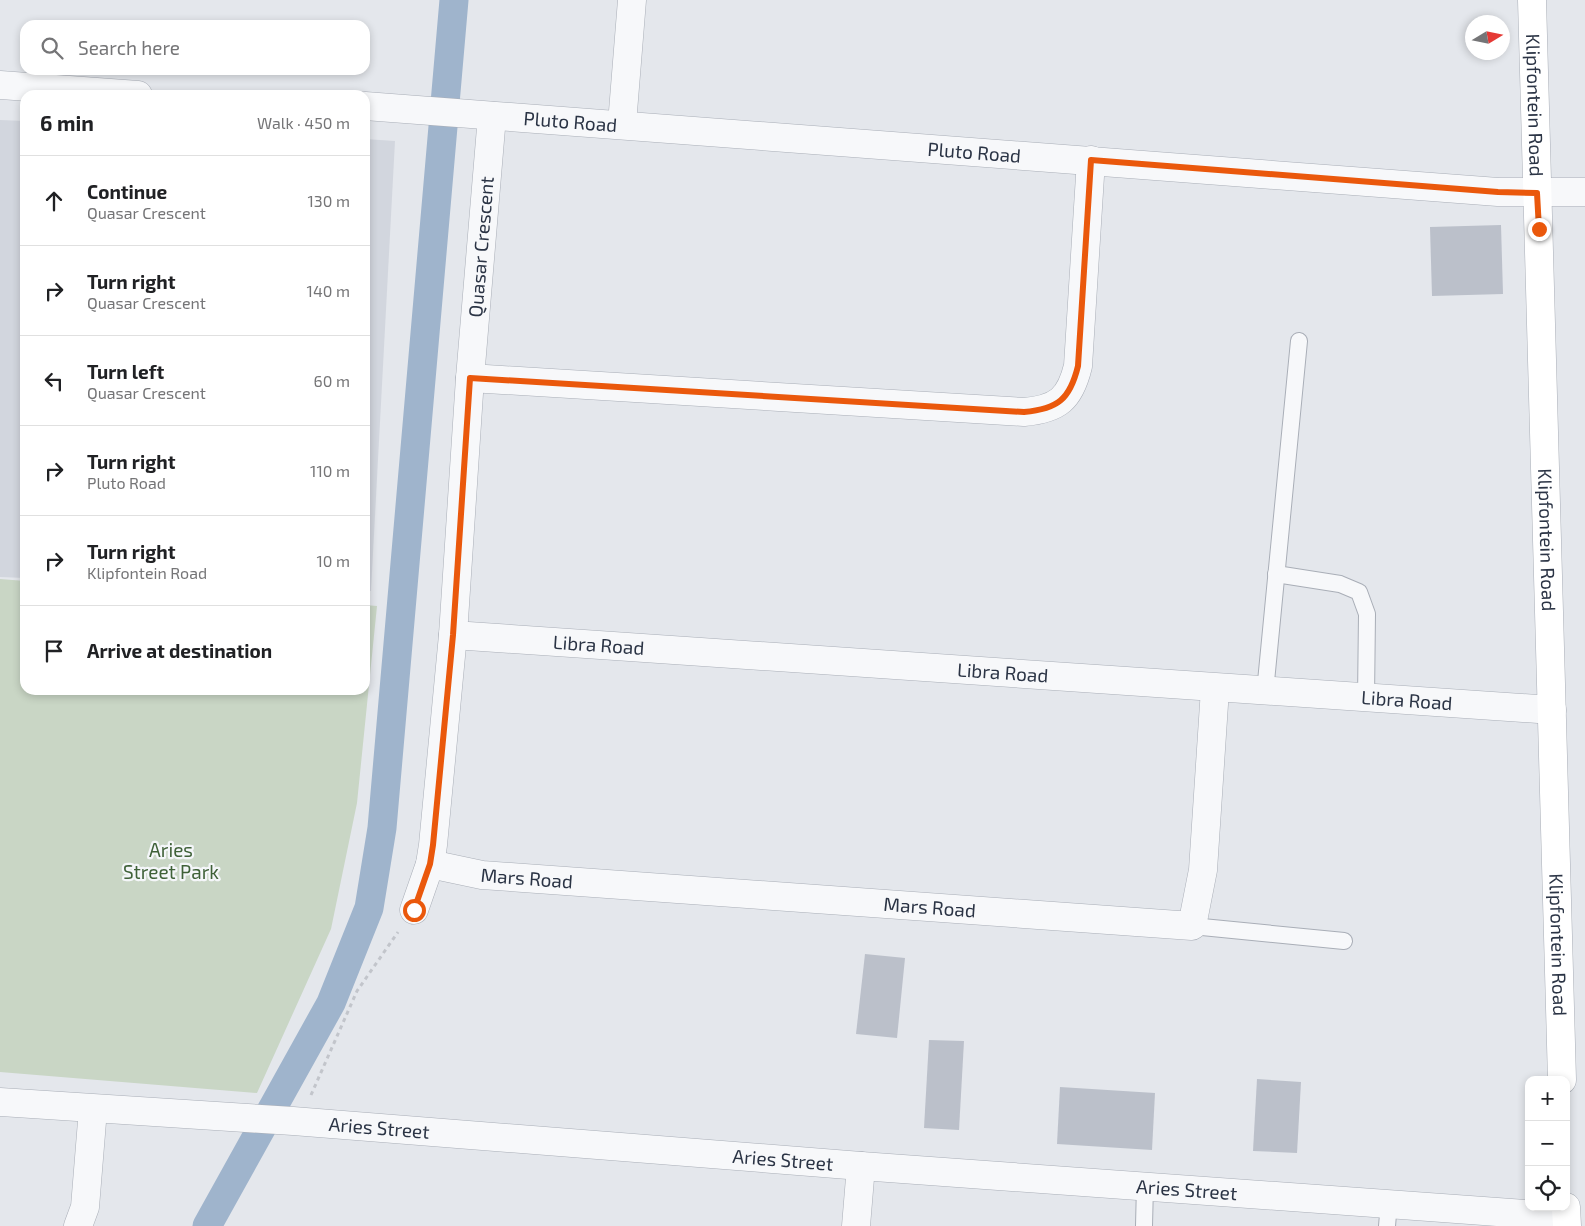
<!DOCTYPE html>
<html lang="en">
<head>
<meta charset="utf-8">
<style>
	:root { --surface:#fff; --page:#f2f2f2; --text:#202124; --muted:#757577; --line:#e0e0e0 }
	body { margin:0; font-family:"Exo 2",sans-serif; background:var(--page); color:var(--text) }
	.controls { position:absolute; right:15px; bottom:15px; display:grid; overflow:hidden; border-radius:10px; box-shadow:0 2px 8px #0003 }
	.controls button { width:45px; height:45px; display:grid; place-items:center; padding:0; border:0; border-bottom:1px solid var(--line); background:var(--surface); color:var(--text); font:25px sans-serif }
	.compass { position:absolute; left:1465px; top:15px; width:45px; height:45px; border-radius:50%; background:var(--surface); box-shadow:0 2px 8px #0003; rotate:80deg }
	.stop { position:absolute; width:15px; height:15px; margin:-11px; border:4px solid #ea580c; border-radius:50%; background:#fff }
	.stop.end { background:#ea580c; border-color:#fff; box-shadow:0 1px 5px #0008 }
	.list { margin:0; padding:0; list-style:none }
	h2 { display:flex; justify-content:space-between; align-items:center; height:65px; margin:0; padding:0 20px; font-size:21px }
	h2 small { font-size:16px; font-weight:400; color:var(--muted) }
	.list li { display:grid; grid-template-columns:32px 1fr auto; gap:15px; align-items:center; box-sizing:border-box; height:90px; padding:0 20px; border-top:1px solid var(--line) }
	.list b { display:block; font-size:19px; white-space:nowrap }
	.list p { margin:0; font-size:16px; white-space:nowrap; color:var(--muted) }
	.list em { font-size:16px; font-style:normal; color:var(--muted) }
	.icon { flex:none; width:28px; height:28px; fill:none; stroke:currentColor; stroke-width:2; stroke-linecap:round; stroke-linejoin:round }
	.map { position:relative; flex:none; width:1585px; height:1226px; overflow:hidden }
	.search { position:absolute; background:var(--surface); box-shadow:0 2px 8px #0003; left:20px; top:20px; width:350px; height:55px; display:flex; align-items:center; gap:12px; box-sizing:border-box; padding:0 18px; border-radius:15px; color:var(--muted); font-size:19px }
	.panel { position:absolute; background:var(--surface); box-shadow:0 2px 8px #0003; left:20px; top:90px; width:350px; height:605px; border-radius:15px }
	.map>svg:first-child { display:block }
</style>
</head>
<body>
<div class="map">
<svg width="1585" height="1226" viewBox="0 0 1585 1226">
	<rect width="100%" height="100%" fill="#e4e7ec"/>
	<g fill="#d2d6de">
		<path d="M0 120 25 121V578L0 577Z"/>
		<path d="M365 139 395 141 371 591H365Z"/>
	</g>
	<path fill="#c9d6c5" d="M0 579 25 581V690H365V605L377 606 357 803 331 929 257 1093 0 1072Z"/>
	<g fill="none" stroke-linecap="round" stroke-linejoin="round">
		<path stroke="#9fb4cc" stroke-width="29" d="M207 1226 331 1003 369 908 382 828 454 0"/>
	</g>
	<g fill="#bbc0ca">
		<path d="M1501 225 1503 294 1432 296 1430 227Z"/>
		<path d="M865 954 905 958 897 1038 856 1034Z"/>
		<path d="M929 1040 964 1041 959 1130 924 1128Z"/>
		<path d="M1257 1079 1301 1082 1297 1153 1253 1151Z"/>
		<path d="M1060 1087 1155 1093 1152 1150 1057 1144Z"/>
	</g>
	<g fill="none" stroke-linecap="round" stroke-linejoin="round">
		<g stroke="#a9aeb7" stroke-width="18">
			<g id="service">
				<path d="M1276 574 1340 584 1359 592 1367 614 1366 698"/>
				<path d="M1265 692 1299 341"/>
				<path d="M1192 926 1344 941"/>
				<path d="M1144 1226 1145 1185"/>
				<path d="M1387 1226 1389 1203"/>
			</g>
		</g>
		<g stroke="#a9aeb7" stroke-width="29">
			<g id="minor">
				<path d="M0 85 138 95"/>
				<path id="s1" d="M365 106 1498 192H1585"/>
				<path d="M622 124 632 0"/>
				<path d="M470 378 1024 412C1058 409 1070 399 1078 366L1091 160"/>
				<path id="s2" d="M453 635 1552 710"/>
				<path id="s3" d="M430 864 482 875 1192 926 1203 870 1215 689"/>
				<path id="s4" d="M414 910 430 864 433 845 453 635 470 378 492 116"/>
				<path id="s5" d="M0 1102 293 1121 861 1166 1566 1217"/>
				<path d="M78 1226 85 1207 93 1109"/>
				<path d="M856 1226 861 1166"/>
			</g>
		</g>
		<g stroke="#a9aeb7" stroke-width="29">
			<g id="secondary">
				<path id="s6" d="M1532 0 1562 1080"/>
				<path d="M1566 1207 1567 1226"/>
			</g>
		</g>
		<path stroke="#c2c5cb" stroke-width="3" stroke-dasharray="4 4" stroke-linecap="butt" d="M311 1095 357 991 398 932"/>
		<use href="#service" stroke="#f7f8fa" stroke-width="16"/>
		<use href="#minor" stroke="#f7f8fa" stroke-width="28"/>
		<use href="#secondary" stroke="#fff" stroke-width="28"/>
	</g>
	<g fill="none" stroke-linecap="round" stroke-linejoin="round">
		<path stroke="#ea580c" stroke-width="6" d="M414 910 430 864 433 845 453 635 470 378 1024 412C1058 409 1070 399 1078 366L1091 160 1498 192 1537 193 1539 229"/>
	</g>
	<g text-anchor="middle" stroke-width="4.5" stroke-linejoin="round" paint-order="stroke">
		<g font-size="19" fill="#2b3445" stroke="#f4f6f9">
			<text dy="7" stroke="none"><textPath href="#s6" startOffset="105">Klipfontein Road</textPath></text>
			<text dy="7" stroke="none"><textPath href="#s1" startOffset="206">Pluto Road</textPath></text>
			<text dy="7" stroke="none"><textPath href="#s1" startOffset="611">Pluto Road</textPath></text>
			<text dy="7" stroke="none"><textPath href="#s4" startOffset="668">Quasar Crescent</textPath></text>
			<text dy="7" stroke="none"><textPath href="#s6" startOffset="540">Klipfontein Road</textPath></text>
			<text dy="7" stroke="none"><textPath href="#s2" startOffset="146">Libra Road</textPath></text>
			<text dy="7" stroke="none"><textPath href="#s2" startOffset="551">Libra Road</textPath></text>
			<text dy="7" stroke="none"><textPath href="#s2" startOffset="956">Libra Road</textPath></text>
			<text dy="7" stroke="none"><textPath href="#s3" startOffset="98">Mars Road</textPath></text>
			<text dy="7" stroke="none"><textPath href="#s3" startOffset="502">Mars Road</textPath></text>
			<text dy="7" stroke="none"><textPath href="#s6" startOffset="945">Klipfontein Road</textPath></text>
			<text dy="7" stroke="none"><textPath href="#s5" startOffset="380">Aries Street</textPath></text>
			<text dy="7" stroke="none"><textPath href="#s5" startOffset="785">Aries Street</textPath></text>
			<text dy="7" stroke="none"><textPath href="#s5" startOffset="1190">Aries Street</textPath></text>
		</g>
		<g font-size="19" fill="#3f6138" stroke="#f4f6f9">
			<text x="171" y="857">Aries<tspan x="171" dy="22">Street Park</tspan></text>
		</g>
	</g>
</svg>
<div class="controls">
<button>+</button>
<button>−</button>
<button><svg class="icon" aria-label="locate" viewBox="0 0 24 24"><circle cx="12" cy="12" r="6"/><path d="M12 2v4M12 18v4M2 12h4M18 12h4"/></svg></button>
</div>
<svg class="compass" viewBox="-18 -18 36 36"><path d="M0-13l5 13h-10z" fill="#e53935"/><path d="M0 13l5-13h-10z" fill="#757577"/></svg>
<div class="stop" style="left:414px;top:910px"></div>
<div class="stop end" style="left:1539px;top:229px"></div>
<div class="search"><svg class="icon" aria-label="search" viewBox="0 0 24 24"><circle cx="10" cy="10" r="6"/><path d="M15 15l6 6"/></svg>Search here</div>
<section class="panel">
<h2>6 min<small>Walk · 450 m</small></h2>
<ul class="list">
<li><svg class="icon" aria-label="ahead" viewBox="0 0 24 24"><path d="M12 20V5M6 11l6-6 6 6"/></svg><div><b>Continue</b><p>Quasar Crescent</p></div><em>130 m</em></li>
<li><svg class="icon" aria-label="right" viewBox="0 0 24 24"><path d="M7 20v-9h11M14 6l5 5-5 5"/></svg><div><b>Turn right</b><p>Quasar Crescent</p></div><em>140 m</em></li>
<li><svg class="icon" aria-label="left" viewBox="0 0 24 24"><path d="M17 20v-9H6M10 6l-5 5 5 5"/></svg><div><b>Turn left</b><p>Quasar Crescent</p></div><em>60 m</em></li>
<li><svg class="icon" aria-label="right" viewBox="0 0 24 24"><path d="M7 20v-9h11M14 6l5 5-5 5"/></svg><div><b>Turn right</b><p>Pluto Road</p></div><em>110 m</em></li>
<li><svg class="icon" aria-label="right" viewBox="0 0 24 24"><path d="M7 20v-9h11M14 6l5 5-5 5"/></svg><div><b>Turn right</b><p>Klipfontein Road</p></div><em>10 m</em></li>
<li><svg class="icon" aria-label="arrive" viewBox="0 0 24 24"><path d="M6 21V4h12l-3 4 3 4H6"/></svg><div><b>Arrive at destination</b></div></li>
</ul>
</section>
</div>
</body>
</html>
